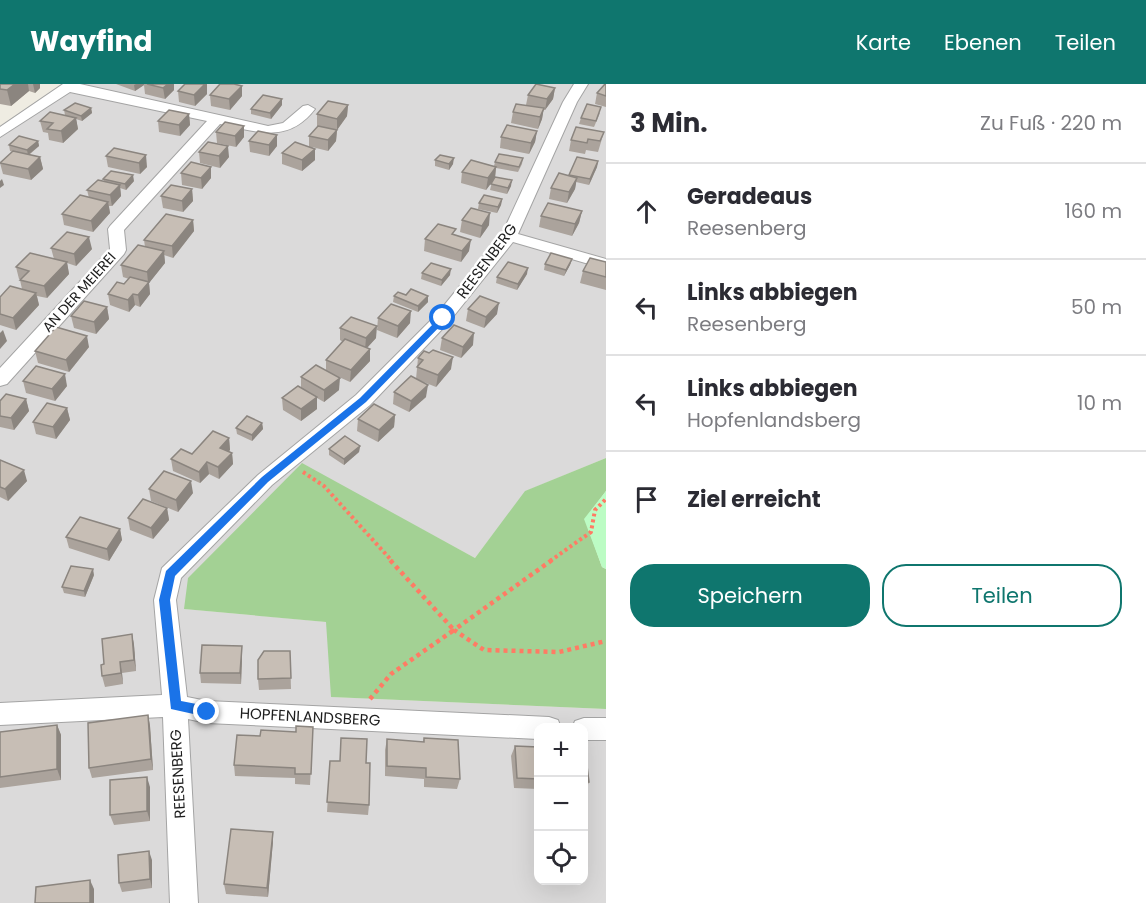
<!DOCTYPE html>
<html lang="de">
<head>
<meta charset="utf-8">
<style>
	:root { --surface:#fff; --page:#f2f2f3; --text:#2b2b33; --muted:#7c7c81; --line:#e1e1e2; --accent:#0f766e }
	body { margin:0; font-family:Poppins,sans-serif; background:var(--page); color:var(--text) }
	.controls { position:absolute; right:18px; bottom:18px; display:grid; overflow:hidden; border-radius:12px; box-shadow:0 6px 24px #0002 }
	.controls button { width:54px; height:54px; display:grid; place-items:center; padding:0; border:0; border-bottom:2px solid var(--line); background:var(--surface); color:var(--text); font:30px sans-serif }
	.stop { position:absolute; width:18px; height:18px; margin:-14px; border:4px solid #1a73e8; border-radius:50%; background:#fff }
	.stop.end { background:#1a73e8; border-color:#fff; box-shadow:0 2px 6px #0008 }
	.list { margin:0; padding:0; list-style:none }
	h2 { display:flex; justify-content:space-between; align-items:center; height:78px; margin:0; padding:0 24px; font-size:26px }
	h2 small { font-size:20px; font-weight:400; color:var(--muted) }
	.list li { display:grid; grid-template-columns:39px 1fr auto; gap:18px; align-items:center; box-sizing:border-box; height:96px; padding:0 24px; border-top:2px solid var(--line) }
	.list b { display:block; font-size:22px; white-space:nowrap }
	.list p { margin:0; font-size:20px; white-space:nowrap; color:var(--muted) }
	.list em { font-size:20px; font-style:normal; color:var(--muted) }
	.actions { display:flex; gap:12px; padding:18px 24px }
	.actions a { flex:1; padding:14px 0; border:2px solid var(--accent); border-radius:24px; text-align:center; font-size:21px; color:var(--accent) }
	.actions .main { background:var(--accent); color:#fff }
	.icon { flex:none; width:33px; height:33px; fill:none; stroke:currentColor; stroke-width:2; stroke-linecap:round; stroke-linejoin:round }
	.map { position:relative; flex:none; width:606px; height:819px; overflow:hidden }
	header { display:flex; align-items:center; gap:36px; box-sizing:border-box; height:84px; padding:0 30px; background:var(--accent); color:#fff }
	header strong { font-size:28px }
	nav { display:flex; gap:33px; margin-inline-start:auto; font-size:21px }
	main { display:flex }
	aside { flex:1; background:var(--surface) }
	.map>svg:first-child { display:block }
</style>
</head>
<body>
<header>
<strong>Wayfind</strong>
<nav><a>Karte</a><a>Ebenen</a><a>Teilen</a></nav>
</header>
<main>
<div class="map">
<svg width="606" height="819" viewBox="0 0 606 819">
	<rect width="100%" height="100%" fill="#efece2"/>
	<path fill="#dbdada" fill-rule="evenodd" d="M73 0H606V374L526 407 475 474 301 380 185 525 327 538 332 613 606 625V819H0V49ZM538 644H584V796H538Z"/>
	<path fill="#a3d194" d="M606 374V407L585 435 602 483 606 485V625L331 613 326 538 184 525 188 494 302 379 475 474 525 407Z"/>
	<path fill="#bcfcc4" d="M606 407V485L602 483 584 435Z"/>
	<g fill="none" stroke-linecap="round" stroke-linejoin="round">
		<g stroke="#a4a4a4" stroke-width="2">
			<g id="minor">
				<path d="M63 0H80L268 42 283 39 303 22 308 21 315 25C288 60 257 48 220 40L124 146 126 166 124 170 7 300 0 302V284L110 165 108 145 110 142 207 37 70 8 0 53V43Z"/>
				<path d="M574 0H588L577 18 518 150 606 175V185L513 158 449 238 370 321 272 401 181 494 176 516 187 613 207 617 549 633 558 636 561 644H538V655L207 639 188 635 198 819H170L163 633 0 641V619L162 611 154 516 162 484 258 391 356 311 437 230 502 150 563 18Z"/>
				<path d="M584 634H606V656H584V644H572L575 637Z"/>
			</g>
		</g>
		<g stroke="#ff7b64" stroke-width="4" stroke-dasharray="3 3" stroke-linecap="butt">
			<path d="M303 388 324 402 392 477"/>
			<path d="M550 477 591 448 595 426 606 415"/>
		</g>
		<g stroke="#ff7b64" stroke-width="4.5" stroke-dasharray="4 4" stroke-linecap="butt">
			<path d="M552 476 454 546 484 566 559 568 606 557"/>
			<path d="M370 615 391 590 454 546 390 476"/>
		</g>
		<use href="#minor" fill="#fff" fill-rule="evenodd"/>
	</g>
	<g fill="#aba39c">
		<path d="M0 0H40V4L35 9 29 7 11 22 0 20Z"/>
		<path d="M116 0H174V6L165 15 145 10 144 1 135 7Z"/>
		<path d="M185 0H207V10L195 22 179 18 178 7Z"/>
		<path d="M606 0V23L595 20 597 9Z"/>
		<path d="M555 4 553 15 545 26H543L542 35 538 45 511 39 513 28 526 21 528 11Z"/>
		<path d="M210 11 242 12 230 26 211 22Z"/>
		<path d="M282 21 271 35 251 30V25Z"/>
		<path d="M348 21 347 32 337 46 317 42V30Z"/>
		<path d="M91 24 92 29 82 37 76 35 78 45 63 59 49 56 48 49 43 48 40 37 65 31 64 26Z"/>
		<path d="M600 29 594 43 579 40 581 34Z"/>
		<path d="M189 30 190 41 180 52 159 48 158 37Z"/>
		<path d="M337 46 336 57 328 67 312 63 315 65V76L302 87 282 80V69L309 63V52Z"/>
		<path d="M537 47 535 58 529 70 500 64 501 53Z"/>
		<path d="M216 48 244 53 236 63 217 59Z"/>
		<path d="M604 48 598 68 586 66 585 70 569 67 571 56Z"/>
		<path d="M277 51V62L269 72 250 68 249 57Z"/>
		<path d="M38 57 39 62 29 71 40 73 43 85 31 96 3 90 0 79 13 68 10 67 9 61Z"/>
		<path d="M114 64 147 83 140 90 108 83 106 72Z"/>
		<path d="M199 68 229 73 220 84 200 79Z"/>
		<path d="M523 74 522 80 518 88 496 84 495 93 511 102 507 110 490 106 492 98 486 106 461 99 462 88 494 82 495 78Z"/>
		<path d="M435 76 453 80 449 86 435 82Z"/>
		<path d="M598 77 597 83 589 101 576 98 575 105 567 119 549 115 551 104 568 92Z"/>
		<path d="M181 89 211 94 202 105 182 101Z"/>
		<path d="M103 95 134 97 126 106 120 104 121 112 112 122H109L110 129 93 148 64 141 62 130 89 114 87 106 104 97Z"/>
		<path d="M192 105 193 117 183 128 163 124 161 112Z"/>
		<path d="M502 115 501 121 497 129 478 125 479 119Z"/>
		<path d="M582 127 579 139 572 152 539 143 541 132Z"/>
		<path d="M193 136 194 147 173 174 164 171 165 179 149 199 150 210 140 223 135 221 129 228 110 221 108 210 124 200 129 195 123 193 121 181 145 163 144 156Z"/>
		<path d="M462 136 489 141 480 154 460 148Z"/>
		<path d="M455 151 469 167 461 178 424 167 425 155Z"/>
		<path d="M51 164 92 165 76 182 67 179 69 190 47 214 37 212 39 221 16 246 0 241V213L22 205 20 196 21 195H19L16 183 54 175Z"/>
		<path d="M572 175 570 181 564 192 544 186 545 180Z"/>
		<path d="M606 178V206L580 199 583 187Z"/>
		<path d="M422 189 450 191 441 202 421 195Z"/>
		<path d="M527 190 517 206 496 199 497 193Z"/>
		<path d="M406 211 428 212V218L418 228 393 218 394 212Z"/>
		<path d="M107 223 109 235 96 250 74 244 71 232Z"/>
		<path d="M468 225 497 230 484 244 466 237Z"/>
		<path d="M378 234 410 239 397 254 377 246Z"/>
		<path d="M340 244 376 254 367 264 370 277 350 298 339 293V306L324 318 317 314V325L301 337 283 326 282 314 301 303V293L326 286V276L343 258 340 256Z"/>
		<path d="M442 254 473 261 461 274 440 266Z"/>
		<path d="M89 263 69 288 38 279 35 267Z"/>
		<path d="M418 274 451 285 436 303 416 295Z"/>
		<path d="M23 297 67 302 55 317 26 309Z"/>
		<path d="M394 308 426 313 409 328 393 320Z"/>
		<path d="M26 315 29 327 14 346 0 343V317Z"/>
		<path d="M67 324 70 336 56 355 36 350 33 338Z"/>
		<path d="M395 331 394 343 378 358 357 347 358 335Z"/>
		<path d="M262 339 263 345 252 357 237 350 236 344Z"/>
		<path d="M229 354 230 366 229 367 232 369 233 380 219 395 209 390 200 399 173 387 171 375 192 370Z"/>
		<path d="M360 362 359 368 344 381 329 371V365Z"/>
		<path d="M0 376 27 397 8 417 0 413Z"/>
		<path d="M149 405 193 409 178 428 151 417Z"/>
		<path d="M167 424 169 436 153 455 130 446 128 434Z"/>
		<path d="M120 445 122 456 109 477 69 464 66 453Z"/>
		<path d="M94 491 85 513 64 509 62 503Z"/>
		<path d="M132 550 134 561 136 587 122 589 123 600 105 603 102 592 104 580Z"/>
		<path d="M290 567 291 605 259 606 258 595Z"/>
		<path d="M242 573 241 600 201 599 200 589Z"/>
		<path d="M148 631 150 642 153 686 92 694 89 684Z"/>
		<path d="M57 641 61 651V696L0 704V648Z"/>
		<path d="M313 643 310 701 295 700V694L235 692 234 681 260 652 296 648Z"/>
		<path d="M424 654 460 695 457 705 424 703V695L385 692V666L387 655 423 658Z"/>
		<path d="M515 662 538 663V705L514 704 511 672Z"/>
		<path d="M584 666 589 698 585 708H584Z"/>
		<path d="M330 677 366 679 369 721 368 731 327 728Z"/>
		<path d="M150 703V737L114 741 110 731Z"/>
		<path d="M273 748V757L268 813 226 810 224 800Z"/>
		<path d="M152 776V804L122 808 119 799Z"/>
	</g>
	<g fill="#8b857f">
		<path d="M15 0H28L29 7 11 22 7 6Z"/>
		<path d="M33 0H40V4L35 9Z"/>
		<path d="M136 0H144V1L135 7 134 1Z"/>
		<path d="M168 0H174V6L165 15 163 4Z"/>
		<path d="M205 0H207V10L195 22 194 11Z"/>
		<path d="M242 2V12L230 26 229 15Z"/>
		<path d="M555 4 553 15 545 26 547 15Z"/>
		<path d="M282 15V21L271 35 270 29Z"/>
		<path d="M348 21 347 32 337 46V35Z"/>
		<path d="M91 24 92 29 82 37 81 32Z"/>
		<path d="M544 24 542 35 538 45 540 33Z"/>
		<path d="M189 30 190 41 180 52 179 41Z"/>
		<path d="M76 34 78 45 63 59 61 47Z"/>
		<path d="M244 42V53L236 63 235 52Z"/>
		<path d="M337 46 336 57 328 67V56Z"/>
		<path d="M537 47 535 58 529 70 531 59Z"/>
		<path d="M277 51V62L269 72V61Z"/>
		<path d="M38 57 39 62 28 71 27 66Z"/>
		<path d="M228 62 229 73 220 84 219 72Z"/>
		<path d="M315 65V76L302 87V76Z"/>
		<path d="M146 71 147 83 140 90 139 79Z"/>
		<path d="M40 73 43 85 31 96 28 85Z"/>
		<path d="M454 74 453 80 449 86V80Z"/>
		<path d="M598 77 597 83 589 101 590 95Z"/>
		<path d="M211 83V94L202 105 201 94Z"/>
		<path d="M496 83 495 94 486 106 488 94Z"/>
		<path d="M133 91 134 97 126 106 125 100Z"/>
		<path d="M577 94 575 105 567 119 569 108Z"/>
		<path d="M2 95 4 101 0 104V97Z"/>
		<path d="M512 96 511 102 507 110 508 104Z"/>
		<path d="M120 101 121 112 112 122 110 111Z"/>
		<path d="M192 105 193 117 183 128 182 117Z"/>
		<path d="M502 115 501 121 497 129 498 123Z"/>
		<path d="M108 118 110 129 93 148 91 137Z"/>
		<path d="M582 127 579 139 572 152 575 140Z"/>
		<path d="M490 129 489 141 480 154 482 142Z"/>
		<path d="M193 136 194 147 173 174 172 162Z"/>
		<path d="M89 153 92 165 76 182 74 170Z"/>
		<path d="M471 156 469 167 461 178 462 167Z"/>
		<path d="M164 167 165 179 149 199 150 210 140 223 138 211 148 198 147 188Z"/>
		<path d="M572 175 570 181 564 192 566 186Z"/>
		<path d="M67 178 69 190 47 214 44 202Z"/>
		<path d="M528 184 527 190 517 206 518 200Z"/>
		<path d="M451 185 450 191 441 202 442 196Z"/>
		<path d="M36 209 39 221 16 246 13 234Z"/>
		<path d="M133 210 135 221 129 228 128 216Z"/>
		<path d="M428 212V218L418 228V222Z"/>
		<path d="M499 219 497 230 484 244 486 233Z"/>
		<path d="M107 223 109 235 96 250 94 238Z"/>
		<path d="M411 227 410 239 397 254 398 242Z"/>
		<path d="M377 242 376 254 365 266 366 254Z"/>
		<path d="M3 246 7 257 0 265V249Z"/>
		<path d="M474 249 473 261 461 274 463 263Z"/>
		<path d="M87 252 89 263 69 288 66 276Z"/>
		<path d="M370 265V277L350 298 351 286Z"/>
		<path d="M453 273 451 285 436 303 438 291Z"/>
		<path d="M65 290 67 302 55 317 52 305Z"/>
		<path d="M340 294 339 306 324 318V306Z"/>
		<path d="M428 301 426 313 409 328 411 317Z"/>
		<path d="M317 313V325L301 337V325Z"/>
		<path d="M26 315 29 327 14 346 11 334Z"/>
		<path d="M67 324 70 336 56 355 53 343Z"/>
		<path d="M395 331 394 343 378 358 379 346Z"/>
		<path d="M262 339 263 345 252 357V351Z"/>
		<path d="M229 354 230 366 221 375 220 364Z"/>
		<path d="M360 362 359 368 344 381V375Z"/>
		<path d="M232 369 233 380 219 395 218 383Z"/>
		<path d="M207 378 209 390 200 399 199 388Z"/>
		<path d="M24 386 27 397 8 417 5 405Z"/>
		<path d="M191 397 193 409 178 428 176 416Z"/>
		<path d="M167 424 169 436 153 455 151 444Z"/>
		<path d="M120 445 122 456 109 477 107 465Z"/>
		<path d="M93 485 94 491 85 513 84 507Z"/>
		<path d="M132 550 134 561 136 587 134 576Z"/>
		<path d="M242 562V573L241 600 240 589Z"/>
		<path d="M120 578 122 589 123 600 121 589Z"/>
		<path d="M148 631 150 642 153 686 151 675Z"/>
		<path d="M57 641 61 651V696L57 685Z"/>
		<path d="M147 693 150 703V737L147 727Z"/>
		<path d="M273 748V757L268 813 267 804Z"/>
		<path d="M149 767 152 776V804L150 795Z"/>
		<path d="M90 796 94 805V819H90Z"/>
	</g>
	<g fill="#c7beb5" stroke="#8b857f" stroke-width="1.5">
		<path d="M0 0H15L7 6 0 5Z"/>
		<path d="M147 0H168L163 4Z"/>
		<path d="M185 0H205L194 11 178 7Z"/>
		<path d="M220 0H234L242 2 229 15 210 11Z"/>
		<path d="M536 0 555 4 547 15 528 11Z"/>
		<path d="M605 0H606V12L597 9Z"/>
		<path d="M263 11 282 15 270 29 251 25Z"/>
		<path d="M328 17 348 21 337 35 317 30Z"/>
		<path d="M75 19 91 24 81 32 64 26Z"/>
		<path d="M516 20 544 24 540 33 513 28Z"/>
		<path d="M587 20 601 23 596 37 581 34Z"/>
		<path d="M169 26 189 30 179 41 158 37Z"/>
		<path d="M50 28 76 34 61 47 47 45 53 39 40 37Z"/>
		<path d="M225 38 244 42 235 52 216 48Z"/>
		<path d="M507 41 537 47 531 59 501 53Z"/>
		<path d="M318 42 337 46 328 56 309 52Z"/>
		<path d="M576 43 604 48 600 57 588 55 587 59 571 56Z"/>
		<path d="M258 47 277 51 269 61 249 57Z"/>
		<path d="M19 52 38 57 27 66 9 61Z"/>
		<path d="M208 58 228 62 219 72 199 68Z"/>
		<path d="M295 58 315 65 302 76 282 69Z"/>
		<path d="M114 64 146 71 139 79 106 72Z"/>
		<path d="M13 67 40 73 28 85 0 79Z"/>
		<path d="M499 70 523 74 519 83 495 78Z"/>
		<path d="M440 71 454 74 449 80 435 76Z"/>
		<path d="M577 73 598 77 590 95 569 91Z"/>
		<path d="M471 76 496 83 488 94 462 88Z"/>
		<path d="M191 78 211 83 201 94 181 89Z"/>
		<path d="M111 87 133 91 125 100 103 95Z"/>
		<path d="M559 89 577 94 569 108 551 104Z"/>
		<path d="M495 93 512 96 508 104 491 100Z"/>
		<path d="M98 96 120 101 110 111 87 106Z"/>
		<path d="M171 101 192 105 182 117 161 112Z"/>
		<path d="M80 111 108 118 91 137 62 130Z"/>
		<path d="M484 111 502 115 498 123 479 119Z"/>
		<path d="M548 119 582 127 575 140 541 132Z"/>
		<path d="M471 124 490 129 482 142 462 136Z"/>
		<path d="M166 130 193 136 172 162 144 156Z"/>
		<path d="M438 140 456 145 452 150 471 156 462 167 425 155Z"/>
		<path d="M67 148 89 153 74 170 51 164Z"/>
		<path d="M138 161 164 167 147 188 121 181Z"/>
		<path d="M30 169 67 178 44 202 20 196 29 187 16 183Z"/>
		<path d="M551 169 572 175 566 186 545 180Z"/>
		<path d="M590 174 606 178V193L583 187Z"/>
		<path d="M508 178 528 184 518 200 497 193Z"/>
		<path d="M431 179 451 185 442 196 422 189Z"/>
		<path d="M130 193 149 198 138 211 133 210 128 216 108 210 117 198 124 200Z"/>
		<path d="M10 202 36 209 13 234 0 230V213Z"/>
		<path d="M411 205 428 212 418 222 394 212 398 208 406 211Z"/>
		<path d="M480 212 499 219 486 233 468 225Z"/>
		<path d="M84 217 107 223 94 238 71 232Z"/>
		<path d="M391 220 411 227 398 242 378 234Z"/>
		<path d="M351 233 377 242 366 254 340 244Z"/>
		<path d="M454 241 474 249 463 263 442 254Z"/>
		<path d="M56 243 87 252 66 276 35 267Z"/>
		<path d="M345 255 370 265 351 286 326 276Z"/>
		<path d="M433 266 453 273 438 291 417 283 423 276 418 274 424 267 429 269Z"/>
		<path d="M316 281 340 294 324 306 301 293Z"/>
		<path d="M36 282 65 290 52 305 23 297Z"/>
		<path d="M411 292 428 301 411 317 394 308Z"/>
		<path d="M298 302 317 313 301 325 282 314Z"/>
		<path d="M6 310 26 315 11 334 0 332V317Z"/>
		<path d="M47 319 67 324 53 343 33 338Z"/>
		<path d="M374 320 395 331 379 346 358 335Z"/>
		<path d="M247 332 262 339 252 351 236 344Z"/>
		<path d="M213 347 229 354 220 364 232 369 218 383 207 378 199 388 171 375 181 365 192 370Z"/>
		<path d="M345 352 360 362 344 375 329 365Z"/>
		<path d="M0 376 24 386 5 405 0 403Z"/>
		<path d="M164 387 191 397 176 416 149 405Z"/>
		<path d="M143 415 167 424 151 444 128 434Z"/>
		<path d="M80 433 120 445 107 465 66 453Z"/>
		<path d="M71 482 93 485 84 507 62 503Z"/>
		<path d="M132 550 134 576 120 578 121 589 102 592 101 581 104 580 102 555Z"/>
		<path d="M202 561 242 562 240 589H200Z"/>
		<path d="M264 567H290L291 594 258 595V576Z"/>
		<path d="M148 631 151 675 89 684 88 639Z"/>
		<path d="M57 641V685L0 693V648Z"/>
		<path d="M296 642 313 643 311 690H295V684L234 681 237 651 260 652 261 646 296 648Z"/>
		<path d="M341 654 367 655 366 679H370L369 721 327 718 330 677H340Z"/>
		<path d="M424 654 458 656 460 695 426 693V684L387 682V655L424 658Z"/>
		<path d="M515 662 538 663V695L517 694Z"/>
		<path d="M584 666H585L589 698H584Z"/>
		<path d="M147 693V727L110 731V696Z"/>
		<path d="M231 745 273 748 267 804 224 800Z"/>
		<path d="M149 767 150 795 119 799 118 771Z"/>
		<path d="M90 796V819H35L36 803Z"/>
	</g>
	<path fill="#1a73e8" d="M440 233 448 234 366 318 268 398 175 492 170 516 181 617 207 622 213 628 207 633 171 625 159 516 166 487 262 393 360 314Z"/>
	<g text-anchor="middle" stroke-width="5" stroke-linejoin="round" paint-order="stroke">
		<g font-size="14" fill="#1d1d1d" stroke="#fff">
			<text transform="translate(79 208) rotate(-48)" y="5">AN DER MEIEREI</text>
		</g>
		<g font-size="15" fill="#1d1d1d" stroke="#fff">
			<text transform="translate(487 177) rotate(-53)" y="5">REESENBERG</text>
			<text transform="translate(310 633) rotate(3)" y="5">HOPFENLANDSBERG</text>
			<text transform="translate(178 690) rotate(-93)" y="5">REESENBERG</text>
		</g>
	</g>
</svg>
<div class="controls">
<button>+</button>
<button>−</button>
<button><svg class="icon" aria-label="locate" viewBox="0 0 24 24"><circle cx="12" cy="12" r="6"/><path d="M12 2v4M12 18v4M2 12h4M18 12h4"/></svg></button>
</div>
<div class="stop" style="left:443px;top:234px"></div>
<div class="stop end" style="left:207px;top:628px"></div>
</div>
<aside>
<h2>3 Min.<small>Zu Fuß · 220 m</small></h2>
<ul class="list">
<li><svg class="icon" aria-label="ahead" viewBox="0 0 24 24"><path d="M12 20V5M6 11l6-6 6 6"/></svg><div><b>Geradeaus</b><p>Reesenberg</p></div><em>160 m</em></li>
<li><svg class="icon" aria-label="left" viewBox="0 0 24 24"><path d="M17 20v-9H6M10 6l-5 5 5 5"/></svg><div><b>Links abbiegen</b><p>Reesenberg</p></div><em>50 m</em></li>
<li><svg class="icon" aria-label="left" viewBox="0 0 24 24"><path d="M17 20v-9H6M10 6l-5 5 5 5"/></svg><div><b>Links abbiegen</b><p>Hopfenlandsberg</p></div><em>10 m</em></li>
<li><svg class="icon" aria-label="arrive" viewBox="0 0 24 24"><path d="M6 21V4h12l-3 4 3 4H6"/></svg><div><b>Ziel erreicht</b></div></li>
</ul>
<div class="actions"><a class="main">Speichern</a><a>Teilen</a></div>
</aside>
</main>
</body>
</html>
